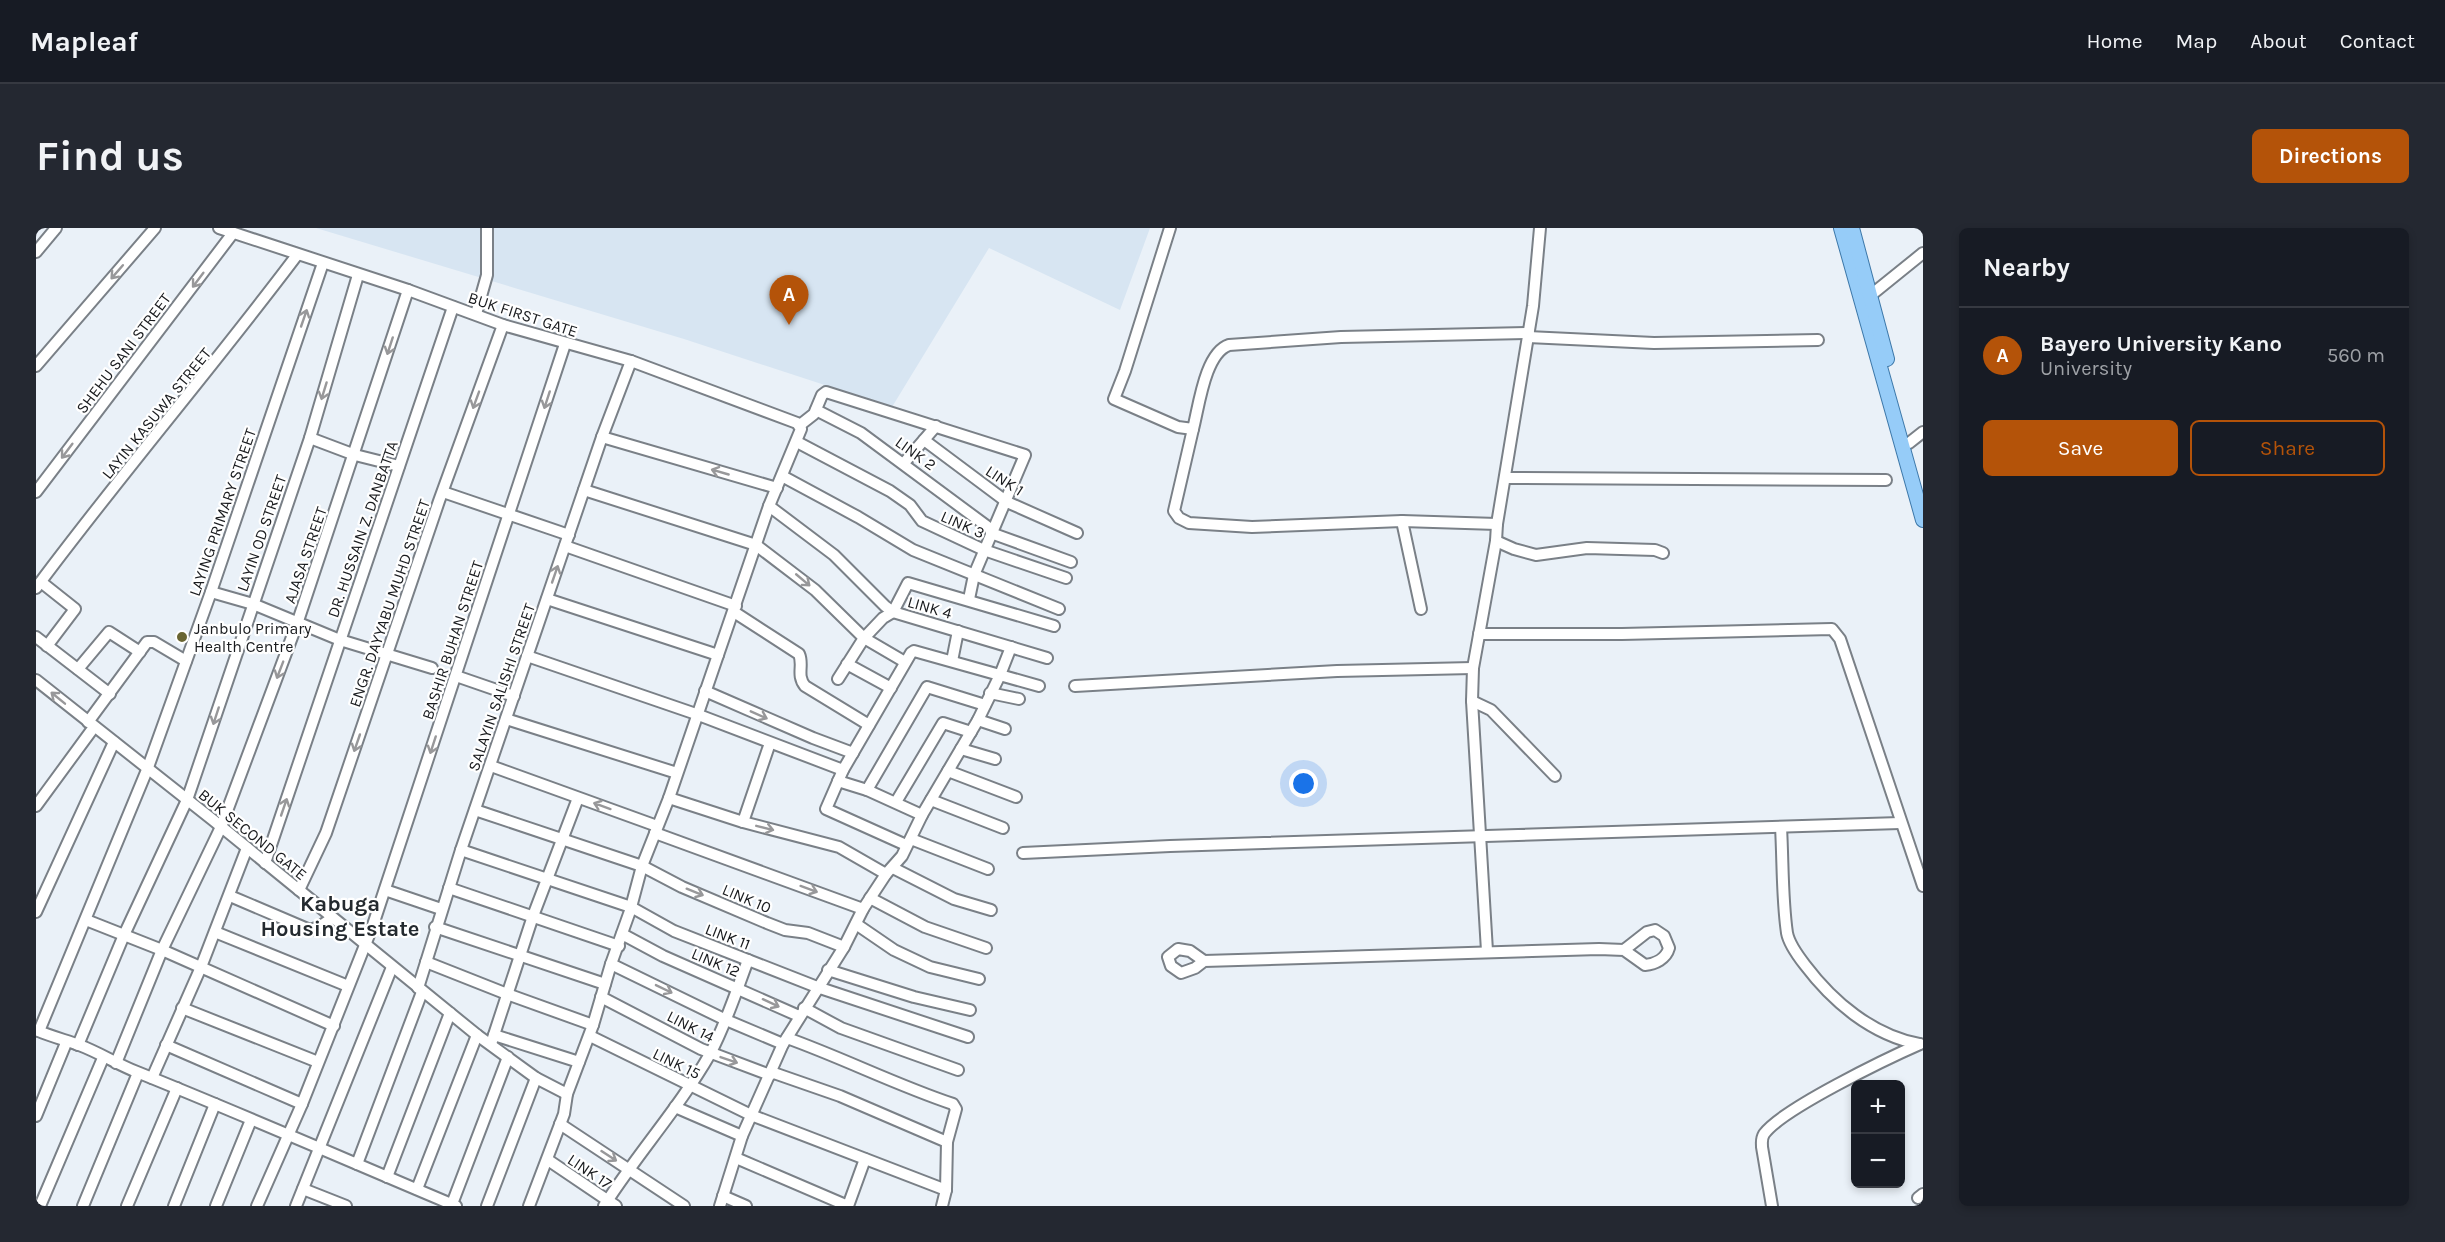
<!DOCTYPE html>
<html lang="en">
<head>
<meta charset="utf-8">
<style>
	:root { --surface:#171b24; --page:#242831; --text:#f1f3f6; --muted:#9ea1a6; --line:#363941; --accent:#b45309 }
	body { margin:0; font-family:Karla,sans-serif; background:var(--page); color:var(--text) }
	.controls { position:absolute; right:18px; bottom:18px; display:grid; overflow:hidden; border-radius:9px; box-shadow:0 3px 9px #0003 }
	.controls button { width:54px; height:54px; display:grid; place-items:center; padding:0; border:0; border-bottom:2px solid var(--line); background:var(--surface); color:var(--text); font:30px sans-serif }
	.you { position:absolute; left:1268px; top:556px; width:21px; height:21px; margin:-15px; border:4px solid #fff; border-radius:50%; background:#1a73e8; box-shadow:0 0 0 9px #1a73e833 }
	.badge { display:grid; place-items:center; width:39px; height:39px; border-radius:50%; background:var(--accent); color:#fff; font-size:20px; font-weight:700 }
	.pin { position:absolute; translate:-50% -50px; filter:drop-shadow(0 2px 3px #0008) }
	.pin::after { content:''; position:absolute; top:32px; width:21px; height:18px; background:inherit; clip-path:polygon(0 0,100% 0,50% 100%) }
	.list { margin:0; padding:0; list-style:none }
	h2 { display:flex; justify-content:space-between; align-items:center; height:78px; margin:0; padding:0 24px; font-size:26px }
	h2 small { font-size:20px; font-weight:400; color:var(--muted) }
	.list li { display:grid; grid-template-columns:39px 1fr auto; gap:18px; align-items:center; box-sizing:border-box; height:96px; padding:0 24px; border-top:2px solid var(--line) }
	.list b { display:block; font-size:22px; white-space:nowrap }
	.list p { margin:0; font-size:20px; white-space:nowrap; color:var(--muted) }
	.list em { font-size:20px; font-style:normal; color:var(--muted) }
	.actions { display:flex; gap:12px; padding:18px 24px }
	.actions a { flex:1; padding:14px 0; border:2px solid var(--accent); border-radius:9px; text-align:center; font-size:21px; color:var(--accent) }
	.actions .main { background:var(--accent); color:#fff }
	.map { position:relative; flex:none; width:1887px; height:978px; overflow:hidden; border-radius:9px }
	header { display:flex; align-items:center; gap:36px; box-sizing:border-box; height:84px; padding:0 30px; background:var(--surface); border-bottom:2px solid var(--line) }
	header strong { font-size:28px }
	nav { display:flex; gap:33px; margin-inline-start:auto; font-size:21px }
	.intro { display:flex; align-items:center; justify-content:space-between; box-sizing:border-box; height:144px; padding:0 36px }
	h1 { margin:0; font-size:42px }
	.button { padding:15px 27px; border-radius:9px; background:var(--accent); color:#fff; font-size:21px; font-weight:700 }
	main { display:flex; gap:36px; padding:0 36px }
	aside { flex:1; background:var(--surface); border-radius:9px; box-shadow:0 3px 9px #0003 }
	.map>svg:first-child { display:block }
</style>
</head>
<body>
<header>
<strong>Mapleaf</strong>
<nav><a>Home</a><a>Map</a><a>About</a><a>Contact</a></nav>
</header>
<div class="intro"><h1>Find us</h1><a class="button">Directions</a></div>
<main>
<div class="map">
<svg width="1887" height="978" viewBox="0 0 1887 978">
	<rect width="100%" height="100%" fill="#eaf1f8"/>
	<path fill="#d7e5f2" d="M280 0H1114L1084 82 953 20 856 179 648 111Z"/>
	<g fill="none" stroke-linecap="round" stroke-linejoin="round">
		<g stroke="#7a8087" stroke-width="14">
			<g id="minor">
				<path d="M183 0 372 62 467 97 595 133 761 195 765 201 733 278 633 570 606 638 594 683 575 736 557 797 531 866 528 886 493 978"/>
				<path d="M1134 0 1089 143 1078 171 1142 199 1157 201C1163 178 1169 125 1193 117L1305 109 1493 105"/>
				<path d="M0 24 20 0"/>
				<path d="M1835 67 1887 25"/>
				<path d="M440 86 451 47V0"/>
				<path d="M1492 109 1618 115 1782 112"/>
				<path d="M0 138 119 0"/>
				<path d="M780 182 825 205 956 302"/>
				<path d="M764 197 778 186 786 167 790 164 989 227 938 347 933 371"/>
				<path d="M1157 201 1138 283 1143 290 1153 295 1216 299 1366 293 1461 296"/>
				<path d="M566 209 741 260"/>
				<path d="M274 210 319 227 363 238"/>
				<path d="M888 212 971 274 1041 305"/>
				<path d="M761 214 854 263 874 277 886 293 948 322 1030 350"/>
				<path d="M1873 215 1887 204"/>
				<path d="M868 235 900 198"/>
				<path d="M746 248 822 289 877 322 1023 381"/>
				<path d="M1469 250 1850 252"/>
				<path d="M548 262 720 317 779 362 828 410 869 434"/>
				<path d="M0 264 197 5"/>
				<path d="M407 264 533 307"/>
				<path d="M733 278 798 327 849 378 857 384 1011 430"/>
				<path d="M1366 293 1385 381"/>
				<path d="M955 305 1035 334"/>
				<path d="M1460 313 1478 321 1500 327 1551 320 1619 322 1627 325"/>
				<path d="M529 318 700 378"/>
				<path d="M5 354 39 381 11 418"/>
				<path d="M0 360C84 247 176 140 261 27"/>
				<path d="M175 364 217 376 304 412 396 440"/>
				<path d="M511 371 682 427"/>
				<path d="M698 384 763 426C768 437 760 447 769 458L833 497"/>
				<path d="M1443 406H1586L1796 401 1804 411 1887 658"/>
				<path d="M0 409 74 466"/>
				<path d="M491 428 660 486 807 542"/>
				<path d="M916 433 922 403"/>
				<path d="M811 436 855 460"/>
				<path d="M42 441 73 404 104 424"/>
				<path d="M420 448 478 468"/>
				<path d="M802 451 828 410 847 390 857 384 872 355 1018 398"/>
				<path d="M0 452 177 592 441 807 500 850 531 866"/>
				<path d="M1039 458 1301 443 1437 440"/>
				<path d="M669 463 777 510 817 525"/>
				<path d="M954 465 983 471"/>
				<path d="M1436 473 1455 482 1519 548"/>
				<path d="M470 491 641 545"/>
				<path d="M942 492 969 501"/>
				<path d="M52 494 111 414H118L150 433"/>
				<path d="M925 521 959 531"/>
				<path d="M455 538 621 598"/>
				<path d="M912 543 980 569"/>
				<path d="M802 553 831 562 886 587"/>
				<path d="M831 562 891 459 949 477"/>
				<path d="M633 570 707 594 803 619 850 646"/>
				<path d="M895 572 967 600"/>
				<path d="M860 574 907 495 935 504"/>
				<path d="M0 578 58 499"/>
				<path d="M439 582 606 638 646 659 731 695 749 702 772 705 808 719"/>
				<path d="M707 594 734 515"/>
				<path d="M1745 599C1747 634 1746 671 1751 705 1753 716 1762 728 1769 737 1797 774 1836 807 1883 816"/>
				<path d="M619 605 827 681"/>
				<path d="M875 611 952 641"/>
				<path d="M870 617 790 581 807 542 875 425 878 423 1003 458"/>
				<path d="M425 622 595 679 638 703 781 759 932 809"/>
				<path d="M987 625 1134 618 1864 595"/>
				<path d="M229 635 417 79"/>
				<path d="M857 640 918 671 955 682"/>
				<path d="M413 660 583 718"/>
				<path d="M263 662 290 605 403 273 467 97"/>
				<path d="M349 662 405 681"/>
				<path d="M194 668 274 702 283 699 296 690"/>
				<path d="M834 670 889 699 950 720"/>
				<path d="M0 684 78 514"/>
				<path d="M50 692 126 722 298 798"/>
				<path d="M820 696 858 722 894 739 943 751"/>
				<path d="M399 699 569 756"/>
				<path d="M179 704 312 758"/>
				<path d="M586 706 627 728 763 788"/>
				<path d="M1451 723 1436 473 1437 440 1460 313 1461 296 1497 78 1504 0"/>
				<path d="M1168 733 1159 740 1145 745 1135 738 1132 729 1142 721 1154 723 1168 733 1563 721 1588 722 1609 737C1619 736 1630 731 1633 720L1628 708 1619 702 1611 704 1588 722"/>
				<path d="M390 734 471 766 557 797"/>
				<path d="M575 736 690 792 747 816"/>
				<path d="M792 742 878 769 934 782"/>
				<path d="M382 760 425 622 566 209 595 133"/>
				<path d="M565 769 665 821 734 847"/>
				<path d="M146 780 282 834"/>
				<path d="M768 780 805 800 922 842"/>
				<path d="M0 802C14 808 29 812 43 817 62 824 81 836 101 844 208 887 313 933 420 978"/>
				<path d="M3 803 111 542 175 364 287 35"/>
				<path d="M458 807 543 834"/>
				<path d="M554 808 715 887 910 962"/>
				<path d="M751 810C807 830 860 857 917 876L920 881 911 914 910 962 906 978"/>
				<path d="M455 816 497 688 542 570"/>
				<path d="M42 817 88 707 151 572 274 210 322 47"/>
				<path d="M130 817 266 876"/>
				<path d="M80 835 126 722 185 599 262 393 372 62"/>
				<path d="M735 844 804 868 911 914"/>
				<path d="M116 850 165 739 211 620"/>
				<path d="M639 879 706 908"/>
				<path d="M0 888 30 815"/>
				<path d="M524 896 648 978"/>
				<path d="M700 930 812 978"/>
				<path d="M512 932 580 978"/>
				<path d="M321 936 386 764"/>
				<path d="M351 949 414 785"/>
				<path d="M267 961 310 978"/>
				<path d="M381 961 441 807"/>
				<path d="M687 968 710 978"/>
				<path d="M1882 970 1887 966"/>
				<path d="M416 976 472 829"/>
				<path d="M4 978 67 830"/>
				<path d="M47 978 102 845"/>
				<path d="M91 978 141 860"/>
				<path d="M138 978 179 876"/>
				<path d="M180 978 215 892"/>
				<path d="M221 978 266 876 337 697 529 116"/>
				<path d="M260 978 356 739"/>
				<path d="M451 978 500 850"/>
				<path d="M568 978C601 926 643 880 674 826 690 796 700 764 712 732"/>
				<path d="M684 978 706 908 747 816 808 719 827 681 850 646 866 628 886 587 942 492 964 447 975 419"/>
				<path d="M812 978 829 931"/>
				<path d="M1736 978 1726 919C1726 914 1725 911 1728 906 1746 881 1852 830 1884 816"/>
			</g>
		</g>
		<g stroke="#3d78a9" stroke-width="16">
			<g id="major">
				<path d="M1805 0 1887 292"/>
				<path d="M1816 0 1851 131"/>
			</g>
		</g>
		<use href="#minor" stroke="#fff" stroke-width="10"/>
		<use href="#major" stroke="#96ccf8" stroke-width="14"/>
	</g>
	<defs><path id="oneway-shaft" d="M-6 0H5M1.5-3L5.5 0L1.5 3" fill="none" stroke-width="1.6" stroke-linecap="round" stroke-linejoin="round" transform="scale(1.5)"/></defs>
	<g stroke="#98989a">
		<use href="#oneway-shaft" transform="translate(81 44) rotate(131)"/>
		<use href="#oneway-shaft" transform="translate(162 52) rotate(127)"/>
		<use href="#oneway-shaft" transform="translate(268 90) rotate(-71)"/>
		<use href="#oneway-shaft" transform="translate(354 118) rotate(108)"/>
		<use href="#oneway-shaft" transform="translate(288 163) rotate(107)"/>
		<use href="#oneway-shaft" transform="translate(440 172) rotate(110)"/>
		<use href="#oneway-shaft" transform="translate(511 172) rotate(108)"/>
		<use href="#oneway-shaft" transform="translate(31 223) rotate(127)"/>
		<use href="#oneway-shaft" transform="translate(684 244) rotate(-164)"/>
		<use href="#oneway-shaft" transform="translate(519 346) rotate(-71)"/>
		<use href="#oneway-shaft" transform="translate(767 352) rotate(40)"/>
		<use href="#oneway-shaft" transform="translate(244 442) rotate(111)"/>
		<use href="#oneway-shaft" transform="translate(22 470) rotate(-141)"/>
		<use href="#oneway-shaft" transform="translate(723 487) rotate(24)"/>
		<use href="#oneway-shaft" transform="translate(180 488) rotate(108)"/>
		<use href="#oneway-shaft" transform="translate(321 515) rotate(109)"/>
		<use href="#oneway-shaft" transform="translate(397 517) rotate(108)"/>
		<use href="#oneway-shaft" transform="translate(566 578) rotate(-160)"/>
		<use href="#oneway-shaft" transform="translate(248 579) rotate(-71)"/>
		<use href="#oneway-shaft" transform="translate(729 600) rotate(14)"/>
		<use href="#oneway-shaft" transform="translate(773 661) rotate(20)"/>
		<use href="#oneway-shaft" transform="translate(659 664) rotate(22)"/>
		<use href="#oneway-shaft" transform="translate(628 761) rotate(26)"/>
		<use href="#oneway-shaft" transform="translate(735 775) rotate(25)"/>
		<use href="#oneway-shaft" transform="translate(693 832) rotate(19)"/>
		<use href="#oneway-shaft" transform="translate(573 928) rotate(33)"/>
	</g>
	<circle fill="#696532" stroke="#fff" stroke-width="2" cx="146" cy="409" r="6"/>
	<g text-anchor="middle" stroke-width="4.5" stroke-linejoin="round" paint-order="stroke">
		<g font-size="16" fill="#191b1e" stroke="#fff">
			<text transform="translate(487 86) rotate(18)" y="6">BUK FIRST GATE</text>
			<text transform="translate(87 125) rotate(-53)" y="6">SHEHU SANI STREET</text>
			<text transform="translate(120 185) rotate(-51)" y="6">LAYIN KASUWA STREET</text>
			<text transform="translate(880 225) rotate(36)" y="6">LINK 2</text>
			<text transform="translate(969 252) rotate(33)" y="6">LINK 1</text>
			<text transform="translate(186 284) rotate(-71)" y="6">LAYING PRIMARY STREET</text>
			<text transform="translate(927 296) rotate(24)" y="6">LINK 3</text>
			<text transform="translate(326 301) rotate(-71)" y="6">DR. HUSSAIN Z. DANBATTA</text>
			<text transform="translate(225 305) rotate(-71)" y="6">LAYIN OD STREET</text>
			<text transform="translate(269 327) rotate(-71)" y="6">AJASA STREET</text>
			<text transform="translate(353 375) rotate(-71)" y="6">ENGR. DAYYABU MUHD STREET</text>
			<text transform="translate(894 379) rotate(16)" y="6">LINK 4</text>
			<text transform="translate(416 412) rotate(-72)" y="6">BASHIR BUHAN STREET</text>
			<text transform="translate(465 459) rotate(-71)" y="6">SALAYIN SALISHI STREET</text>
			<text transform="translate(217 606) rotate(39)" y="6">BUK SECOND GATE</text>
			<text transform="translate(711 670) rotate(23)" y="6">LINK 10</text>
			<text transform="translate(692 708) rotate(21)" y="6">LINK 11</text>
			<text transform="translate(680 734) rotate(23)" y="6">LINK 12</text>
			<text transform="translate(655 798) rotate(27)" y="6">LINK 14</text>
			<text transform="translate(641 835) rotate(26)" y="6">LINK 15</text>
			<text transform="translate(554 943) rotate(34)" y="6">LINK 17</text>
		</g>
		<g font-size="16" fill="#191b1e" stroke="#fff" text-anchor="start">
			<text x="158" y="406">Janbulo Primary<tspan x="158" dy="18">Health Centre</tspan></text>
		</g>
		<g font-size="22" font-weight="bold" fill="#242a2f" stroke="#fff">
			<text x="304" y="683">Kabuga<tspan x="304" dy="25">Housing Estate</tspan></text>
		</g>
	</g>
</svg>
<div class="controls">
<button>+</button>
<button>−</button>
</div>
<div class="you"></div>
<div class="pin badge" style="left:753px;top:97px">A</div>
</div>
<aside>
<h2>Nearby<small></small></h2>
<ul class="list">
<li><span class="badge">A</span><div><b>Bayero University Kano</b><p>University</p></div><em>560 m</em></li>
</ul>
<div class="actions"><a class="main">Save</a><a>Share</a></div>
</aside>
</main>
</body>
</html>
